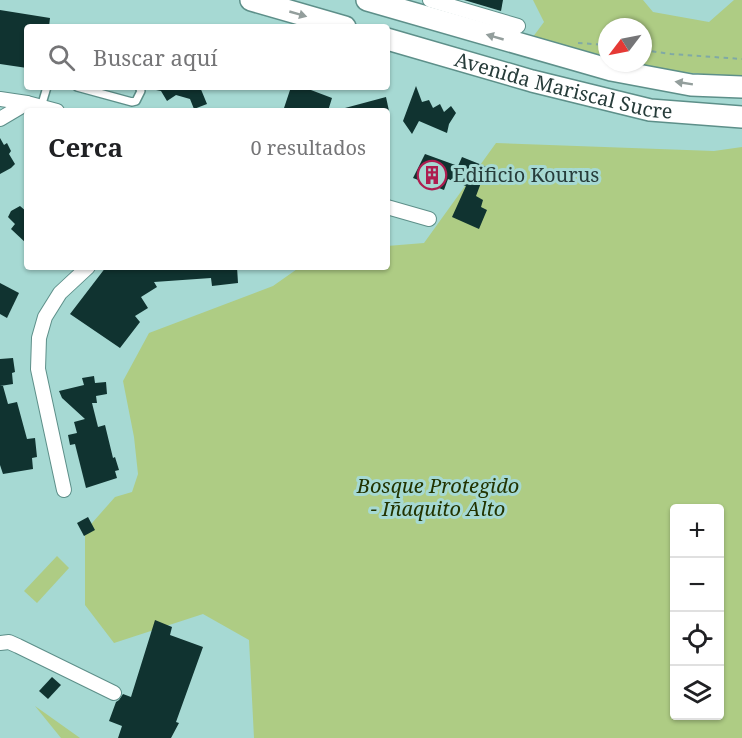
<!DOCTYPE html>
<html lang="es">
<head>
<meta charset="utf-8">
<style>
	:root { --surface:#fff; --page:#f6f6f6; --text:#202124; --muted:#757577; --line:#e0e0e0 }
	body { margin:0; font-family:"Noto Serif",serif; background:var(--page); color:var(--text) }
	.controls { position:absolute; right:18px; bottom:18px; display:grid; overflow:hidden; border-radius:6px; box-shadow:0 2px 4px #0004 }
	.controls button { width:54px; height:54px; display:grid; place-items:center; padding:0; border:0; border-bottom:2px solid var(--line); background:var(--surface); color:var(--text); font:30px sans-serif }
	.compass { position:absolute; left:598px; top:18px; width:54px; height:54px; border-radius:50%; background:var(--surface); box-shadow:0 2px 4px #0004; rotate:238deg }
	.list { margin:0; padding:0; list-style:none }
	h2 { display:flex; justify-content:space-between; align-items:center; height:78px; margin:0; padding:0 24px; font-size:26px }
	h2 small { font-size:20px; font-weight:400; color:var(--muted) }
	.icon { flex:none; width:33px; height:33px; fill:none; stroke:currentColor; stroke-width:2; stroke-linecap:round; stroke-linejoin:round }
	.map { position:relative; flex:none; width:742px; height:738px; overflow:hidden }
	.search { position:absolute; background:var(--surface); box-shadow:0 2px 4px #0004; left:24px; top:24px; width:366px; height:66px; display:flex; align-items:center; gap:15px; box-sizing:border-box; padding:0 21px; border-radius:6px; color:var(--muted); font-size:22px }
	.panel { position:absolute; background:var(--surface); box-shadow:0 2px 4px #0004; left:24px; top:108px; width:366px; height:162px; border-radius:6px }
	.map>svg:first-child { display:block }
</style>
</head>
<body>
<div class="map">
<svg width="742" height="738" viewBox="0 0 742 738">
	<rect width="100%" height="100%" fill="#a6d9d3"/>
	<g fill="#aecc84" fill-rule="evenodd">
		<path d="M533 0H643L653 12 709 22 734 0H742V78L633 67 567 58 527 45 544 22ZM607 27H643V63H607Z"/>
		<path d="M496 143 714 151 742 147V738H254L249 640 203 614 114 643 85 605V531L115 497 132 492 138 474 134 437 123 381 149 333 273 286 300 267H387V246L424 243ZM674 508H720V716H674Z"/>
		<path d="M57 556 69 568 37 603 24 591Z"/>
		<path d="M35 706 80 738H61Z"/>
	</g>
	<g fill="#103330">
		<path d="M464 0H503L501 11Z"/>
		<path d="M0 10 50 18 49 27H27V68L0 64Z"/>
		<path d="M416 86 422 102 429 100 433 108 440 104 444 112 451 106 456 113 449 124 447 133 419 121 412 134 403 121Z"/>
		<path d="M157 87H200L207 104 194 109 190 99 176 95 167 101 161 91 156 90Z"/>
		<path d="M291 87 302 90 303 87 332 98 328 111H283Z"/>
		<path d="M386 97 389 111H345V108Z"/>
		<path d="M0 138 4 145 7 143 11 151 9 154 15 164 11 168 0 174Z"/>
		<path d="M425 154 458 166 462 157 487 167 476 196 483 200 481 207 487 210 479 229 452 217 466 186 448 179 444 190 413 178Z"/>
		<path d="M20 206 27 212V244L11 229 15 224 8 217 11 211Z"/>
		<path d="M106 267H237L238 283 212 286 211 278 154 282 157 287 141 297 148 308 135 316 140 322 120 348 70 314Z"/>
		<path d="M0 283 19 293 7 318 0 314Z"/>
		<path d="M13 358 15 372 12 373 13 384 0 386V359Z"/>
		<path d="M94 376 95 383 106 382 107 394 96 396 97 403H92L98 427 105 425 113 458 115 457 119 470 115 471 117 478 86 488 75 444 70 445 68 435 77 433 74 422 85 419 62 398 59 391 84 385 82 378Z"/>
		<path d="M0 386H3L8 404 17 402 27 439 35 438 37 457 32 458 33 469 3 474 0 465Z"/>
		<path d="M88 517 95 530 84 536 77 523Z"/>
		<path d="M155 620 172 627 170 635 203 647 176 722 179 723 171 738H118L122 726 109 721 116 702 119 700 123 694 131 697Z"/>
		<path d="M52 677 61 685 48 699 39 691Z"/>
	</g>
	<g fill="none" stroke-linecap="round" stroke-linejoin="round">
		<g stroke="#5d8f89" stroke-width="10">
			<g id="lane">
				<path d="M77 87 132 102 136 101 141 91 139 87"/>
				<path d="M41 107 47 87"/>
			</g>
		</g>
		<g stroke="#5d8f89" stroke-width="16">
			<g id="street">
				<path d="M430 0 518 26"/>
				<path d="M0 99 27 103 57 111"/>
				<path d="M0 119 27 103"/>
				<path d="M387 207 429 219"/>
				<path d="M64 490 38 369 39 338 45 317 60 293 88 267"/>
				<path d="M0 643 9 642 18 646 114 693"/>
			</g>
		</g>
		<g stroke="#5d8f89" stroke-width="24">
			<g id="primary">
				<path d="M251 0 345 27"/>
				<path d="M367 0 611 70 691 85 742 87"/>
				<path id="s1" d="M387 39 532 81 650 110 742 117"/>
			</g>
		</g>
		<g stroke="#80a9a5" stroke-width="2" stroke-dasharray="4.5 4.5" stroke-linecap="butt">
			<path d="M578 43 607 45"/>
			<path d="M643 50 671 54 742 59"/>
		</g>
		<use href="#lane" stroke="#fff" stroke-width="7"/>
		<use href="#street" stroke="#fff" stroke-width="14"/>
		<use href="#primary" stroke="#fff" stroke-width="21"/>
	</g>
	<defs><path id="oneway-solid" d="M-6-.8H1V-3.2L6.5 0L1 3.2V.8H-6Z" transform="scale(1.5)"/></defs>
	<g fill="#939e9c">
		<use href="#oneway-solid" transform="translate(298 14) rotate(16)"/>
		<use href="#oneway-solid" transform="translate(495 37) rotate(-164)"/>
		<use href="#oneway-solid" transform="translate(684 83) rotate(-171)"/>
	</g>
	<defs>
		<g id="building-ring" transform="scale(1.5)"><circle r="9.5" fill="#a6d9d3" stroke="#ae1d50" stroke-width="1.5"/><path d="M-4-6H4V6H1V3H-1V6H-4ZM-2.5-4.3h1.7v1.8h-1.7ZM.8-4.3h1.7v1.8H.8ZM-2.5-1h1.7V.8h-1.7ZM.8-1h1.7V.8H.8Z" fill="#ae1d50"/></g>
	</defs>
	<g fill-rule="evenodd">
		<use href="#building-ring" x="432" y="175"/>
	</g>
	<g text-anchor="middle" stroke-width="6" stroke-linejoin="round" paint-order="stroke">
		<g font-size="20" fill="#273c3a" stroke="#a6d9d3">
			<text dy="7" stroke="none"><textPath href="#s1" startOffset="183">Avenida Mariscal Sucre</textPath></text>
		</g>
		<g font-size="20" fill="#273c3a" stroke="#a6d9d3" text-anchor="start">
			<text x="453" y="182">Edificio Kourus</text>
		</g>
		<g font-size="20" font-style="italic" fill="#230" stroke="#a6d9d3">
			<text x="438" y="493">Bosque Protegido<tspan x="438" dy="23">- Iñaquito Alto</tspan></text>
		</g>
	</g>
</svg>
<div class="controls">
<button>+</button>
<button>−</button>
<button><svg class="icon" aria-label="locate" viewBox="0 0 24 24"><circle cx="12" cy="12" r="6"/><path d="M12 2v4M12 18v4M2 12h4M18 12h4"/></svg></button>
<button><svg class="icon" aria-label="layers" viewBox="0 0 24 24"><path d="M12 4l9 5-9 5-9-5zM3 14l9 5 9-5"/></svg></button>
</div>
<svg class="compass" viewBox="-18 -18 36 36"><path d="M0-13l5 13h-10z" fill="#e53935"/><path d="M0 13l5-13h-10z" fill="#757577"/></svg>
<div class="search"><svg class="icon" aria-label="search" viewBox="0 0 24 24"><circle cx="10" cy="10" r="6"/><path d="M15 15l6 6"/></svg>Buscar aquí</div>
<section class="panel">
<h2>Cerca<small>0 resultados</small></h2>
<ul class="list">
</ul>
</section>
</div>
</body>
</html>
